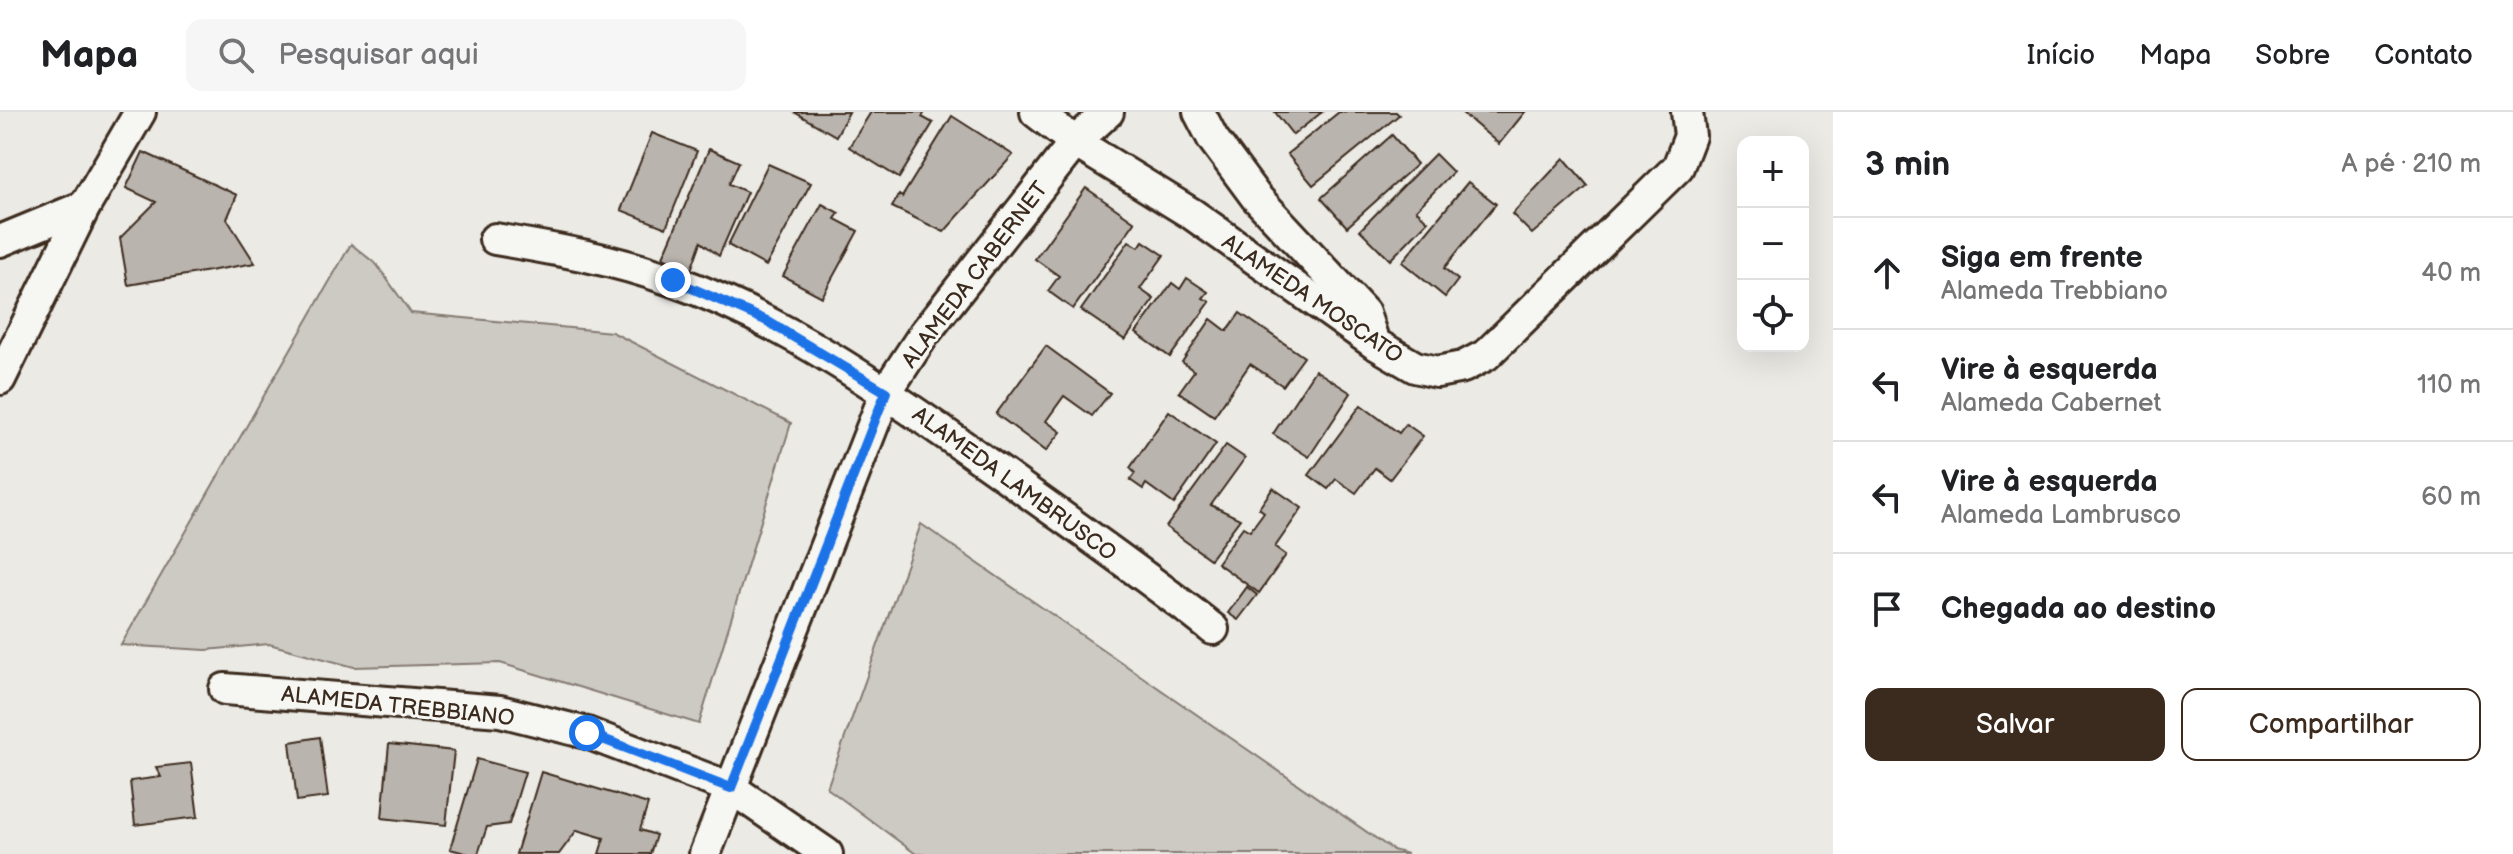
<!DOCTYPE html>
<html lang="pt">
<head>
<meta charset="utf-8">
<style>
	:root { --surface:#fff; --page:#f6f6f6; --text:#202124; --muted:#757577; --line:#e0e0e0; --accent:#3b2a1e }
	body { margin:0; font-family:"Balsamiq Sans",sans-serif; background:var(--page); color:var(--text) }
	.controls { position:absolute; right:24px; top:24px; display:grid; overflow:hidden; border-radius:16px; box-shadow:0 8px 32px #0002 }
	.controls button { width:72px; height:72px; display:grid; place-items:center; padding:0; border:0; border-bottom:2px solid var(--line); background:var(--surface); color:var(--text); font:40px sans-serif }
	.stop { position:absolute; width:24px; height:24px; margin:-18px; border:6px solid #1a73e8; border-radius:50%; background:#fff }
	.stop.end { background:#1a73e8; border-color:#fff; box-shadow:0 2px 8px #0008 }
	.list { margin:0; padding:0; list-style:none }
	h2 { display:flex; justify-content:space-between; align-items:center; height:104px; margin:0; padding:0 32px; font-size:34px }
	h2 small { font-size:26px; font-weight:400; color:var(--muted) }
	.list li { display:grid; grid-template-columns:52px 1fr auto; gap:24px; align-items:center; box-sizing:border-box; height:112px; padding:0 32px; border-top:2px solid var(--line) }
	.list b { display:block; font-size:30px; white-space:nowrap }
	.list p { margin:0; font-size:26px; white-space:nowrap; color:var(--muted) }
	.list em { font-size:26px; font-style:normal; color:var(--muted) }
	.actions { display:flex; gap:16px; padding:24px 32px }
	.actions a { flex:1; padding:18px 0; border:2px solid var(--accent); border-radius:16px; text-align:center; font-size:28px; color:var(--accent) }
	.actions .main { background:var(--accent); color:#fff }
	.icon { flex:none; width:44px; height:44px; fill:none; stroke:currentColor; stroke-width:2; stroke-linecap:round; stroke-linejoin:round }
	.map { position:relative; flex:none; width:1833px; height:742px; overflow:hidden }
	header { display:flex; align-items:center; gap:48px; box-sizing:border-box; height:112px; padding:0 40px; background:var(--surface); border-bottom:2px solid var(--line) }
	header strong { font-size:38px }
	nav { display:flex; gap:44px; margin-inline-start:auto; font-size:28px }
	.search { width:560px; height:72px; background:var(--page); display:flex; align-items:center; gap:20px; box-sizing:border-box; padding:0 28px; border-radius:16px; color:var(--muted); font-size:30px }
	main { display:flex }
	aside { flex:1; background:var(--surface) }
	.map>svg:first-child { display:block }
</style>
</head>
<body>
<header>
<strong>Mapa</strong>
<div class="search"><svg class="icon" aria-label="search" viewBox="0 0 24 24"><circle cx="10" cy="10" r="6"/><path d="M15 15l6 6"/></svg>Pesquisar aqui</div>
<nav><a>Início</a><a>Mapa</a><a>Sobre</a><a>Contato</a></nav>
</header>
<main>
<div class="map">
<svg width="1833" height="742" viewBox="0 0 1833 742">
	<rect width="100%" height="100%" fill="#ebeae5"/>
	<filter id="ink" filterUnits="userSpaceOnUse"><feTurbulence type="fractalNoise" baseFrequency=".0125" numOctaves="2"/><feDisplacementMap in="SourceGraphic" scale="16" xChannelSelector="R" yChannelSelector="G"/><feConvolveMatrix kernelMatrix="1 2 1 2 8 2 1 2 1" color-interpolation-filters="sRGB"/></filter>
	<g filter="url(#ink)">
		<g fill="#cdcac4" stroke="#847a71" stroke-width="2">
			<path d="M351 132 377 153 411 201 612 220 791 311 699 612 500 551 354 555 269 532 206 538 121 533Z"/>
			<path d="M921 412 1393 738 1407 742H916L827 676Z"/>
		</g>
		<g fill="#bab4ae" stroke="#3b2a1e" stroke-width="2">
			<path d="M794 0H849L836 24Z"/>
			<path d="M871 0H925L922 5 933 11 899 66 849 35Z"/>
			<path d="M1275 0H1322L1293 23Z"/>
			<path d="M1339 0H1396L1399 3 1313 73 1287 42Z"/>
			<path d="M1461 0H1525L1499 32Z"/>
			<path d="M952 4 1013 43 944 120 892 95 899 83 902 85Z"/>
			<path d="M652 21 697 39 666 116 621 98Z"/>
			<path d="M1392 23 1417 52 1347 115 1321 86Z"/>
			<path d="M709 37 739 50 729 72 747 80 719 144 701 130 691 158 663 145Z"/>
			<path d="M143 40 237 83 227 107 255 151 128 173 120 126 156 90 126 76Z"/>
			<path d="M1435 42 1453 60 1416 98 1428 109 1390 148 1360 118Z"/>
			<path d="M1564 46 1588 74 1532 122 1512 102Z"/>
			<path d="M768 52 811 71 766 154 728 133Z"/>
			<path d="M1468 70 1496 92 1444 156 1458 168 1445 185 1402 150Z"/>
			<path d="M1086 76 1135 110 1073 197 1048 179 1059 164 1035 147Z"/>
			<path d="M822 92 839 101 835 107 858 119 822 185 783 164Z"/>
			<path d="M1129 129 1139 135 1143 129 1164 143 1140 177 1154 187 1125 228 1081 198Z"/>
			<path d="M1187 166 1208 180 1203 186 1210 190 1170 245 1136 221 1172 171 1180 177Z"/>
			<path d="M1240 201 1304 245 1283 274 1250 252 1214 304 1179 280 1194 259 1182 250 1211 207 1227 219Z"/>
			<path d="M1046 234 1110 281 1092 304 1064 284 1046 309 1061 320 1046 339 996 302Z"/>
			<path d="M1315 258 1351 281 1309 345 1273 322Z"/>
			<path d="M1361 293 1399 321 1406 312 1423 324 1390 367 1375 356 1356 381 1336 367 1328 377 1309 363Z"/>
			<path d="M1169 299 1216 332 1174 392 1146 372 1143 377 1130 368 1135 361 1130 356Z"/>
			<path d="M1226 333 1245 346 1211 393 1240 407 1210 447 1166 415Z"/>
			<path d="M1273 376 1302 396 1275 435 1286 443 1259 481 1217 451 1243 415 1250 419 1264 400 1259 396Z"/>
			<path d="M1247 475 1257 483 1238 508 1228 501Z"/>
			<path d="M320 625 328 685 297 689 290 630Z"/>
			<path d="M389 632 454 639 446 713 382 706Z"/>
			<path d="M477 647 525 660 509 712 487 715 478 742H469L450 737Z"/>
			<path d="M191 651 198 705 135 713 130 669 161 665 156 655Z"/>
			<path d="M541 660 648 692 640 718 656 723 650 742H599L604 726 577 718 559 742H516Z"/>
		</g>
		<g fill="none" stroke-linecap="round" stroke-linejoin="round">
			<g stroke="#3b2a1e" stroke-width="36">
				<g id="minor">
					<path d="M1036 0 1075 30 1192 102 1374 231 1415 255 1437 260 1463 255 1486 243 1678 55 1690 24 1687 0"/>
					<path d="M1199 0 1213 27 1256 85 1364 201 1374 231"/>
					<path d="M495 127C555 137 613 147 671 168 793 211 899 289 1004 363 1074 414 1146 463 1213 517"/>
					<path d="M0 129 85 94"/>
					<path d="M0 267 85 94 140 0"/>
					<path d="M225 577 500 599 587 621 731 676 827 742"/>
					<path d="M705 742 886 280 924 222 1075 30 1108 0"/>
				</g>
			</g>
			<use href="#minor" stroke="#f6f6f2" stroke-width="30"/>
		</g>
	</g>
	<g fill="none" stroke-linecap="round" stroke-linejoin="round" filter="url(#ink)">
		<path stroke="#1a73e8" stroke-width="10" d="M587 621 731 676 886 280 765 208 673 168"/>
	</g>
	<g text-anchor="middle" stroke-width="6" stroke-linejoin="round" paint-order="stroke">
		<g font-size="22" fill="#3b2a1e" stroke="#f6f6f2">
			<text transform="translate(974 162) rotate(-53)" y="8">ALAMEDA CABERNET</text>
			<text transform="translate(1313 186) rotate(34)" y="8">ALAMEDA MOSCATO</text>
			<text transform="translate(1015 371) rotate(36)" y="8">ALAMEDA LAMBRUSCO</text>
			<text transform="translate(398 593) rotate(6)" y="8">ALAMEDA TREBBIANO</text>
		</g>
	</g>
</svg>
<div class="controls">
<button>+</button>
<button>−</button>
<button><svg class="icon" aria-label="locate" viewBox="0 0 24 24"><circle cx="12" cy="12" r="6"/><path d="M12 2v4M12 18v4M2 12h4M18 12h4"/></svg></button>
</div>
<div class="stop" style="left:587px;top:621px"></div>
<div class="stop end" style="left:673px;top:168px"></div>
</div>
<aside>
<h2>3 min<small>A pé · 210 m</small></h2>
<ul class="list">
<li><svg class="icon" aria-label="ahead" viewBox="0 0 24 24"><path d="M12 20V5M6 11l6-6 6 6"/></svg><div><b>Siga em frente</b><p>Alameda Trebbiano</p></div><em>40 m</em></li>
<li><svg class="icon" aria-label="left" viewBox="0 0 24 24"><path d="M17 20v-9H6M10 6l-5 5 5 5"/></svg><div><b>Vire à esquerda</b><p>Alameda Cabernet</p></div><em>110 m</em></li>
<li><svg class="icon" aria-label="left" viewBox="0 0 24 24"><path d="M17 20v-9H6M10 6l-5 5 5 5"/></svg><div><b>Vire à esquerda</b><p>Alameda Lambrusco</p></div><em>60 m</em></li>
<li><svg class="icon" aria-label="arrive" viewBox="0 0 24 24"><path d="M6 21V4h12l-3 4 3 4H6"/></svg><div><b>Chegada ao destino</b></div></li>
</ul>
<div class="actions"><a class="main">Salvar</a><a>Compartilhar</a></div>
</aside>
</main>
</body>
</html>
